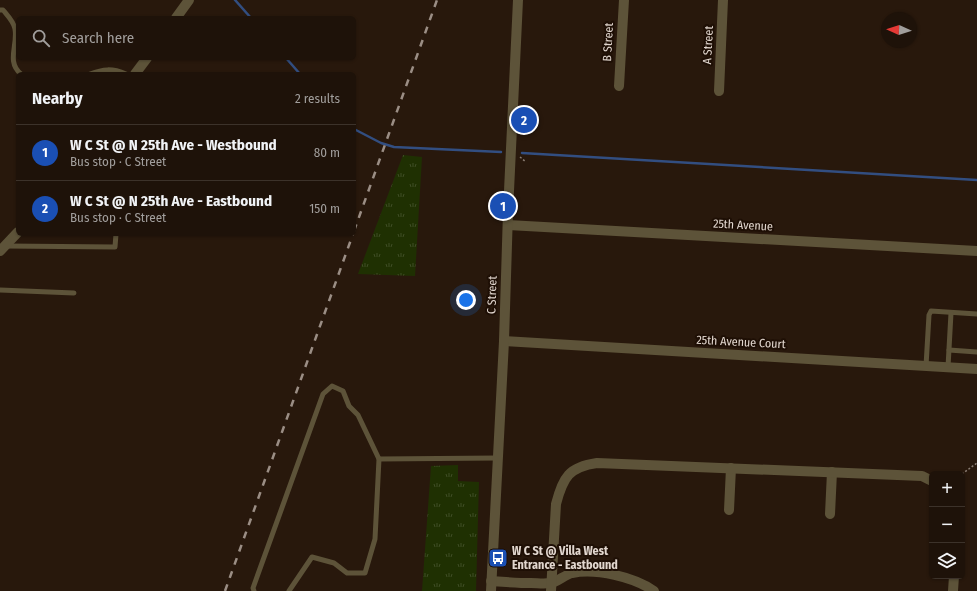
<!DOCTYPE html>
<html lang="en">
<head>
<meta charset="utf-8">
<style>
	:root { --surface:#1e1209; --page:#2b2017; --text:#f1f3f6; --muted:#a19e9c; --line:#3c322a; --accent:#bcbf44 }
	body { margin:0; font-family:"Fira Sans Condensed",sans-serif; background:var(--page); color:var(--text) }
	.controls { position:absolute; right:12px; bottom:12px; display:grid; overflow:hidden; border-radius:6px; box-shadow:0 1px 3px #0004 }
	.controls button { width:36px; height:36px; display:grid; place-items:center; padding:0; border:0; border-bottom:1px solid var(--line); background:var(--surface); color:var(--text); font:20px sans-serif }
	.compass { position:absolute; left:881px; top:12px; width:36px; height:36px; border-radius:50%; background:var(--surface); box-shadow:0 1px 3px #0004; rotate:273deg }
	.you { position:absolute; left:466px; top:300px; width:14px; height:14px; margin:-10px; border:3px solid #fff; border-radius:50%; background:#1a73e8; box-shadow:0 0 0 6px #1a73e833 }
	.badge { display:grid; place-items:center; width:26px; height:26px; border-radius:50%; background:var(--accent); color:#fff; font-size:13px; font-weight:700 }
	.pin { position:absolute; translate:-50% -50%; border:2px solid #fff; box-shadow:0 1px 4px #0006 }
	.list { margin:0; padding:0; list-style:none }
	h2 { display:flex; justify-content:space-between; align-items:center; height:52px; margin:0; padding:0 16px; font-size:17px }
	h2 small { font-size:13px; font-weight:400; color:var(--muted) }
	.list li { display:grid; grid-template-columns:26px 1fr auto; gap:12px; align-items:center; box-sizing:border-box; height:56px; padding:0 16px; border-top:1px solid var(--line) }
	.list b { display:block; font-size:15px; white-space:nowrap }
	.list p { margin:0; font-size:13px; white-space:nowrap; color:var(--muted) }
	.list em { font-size:13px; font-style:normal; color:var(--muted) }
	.icon { flex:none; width:22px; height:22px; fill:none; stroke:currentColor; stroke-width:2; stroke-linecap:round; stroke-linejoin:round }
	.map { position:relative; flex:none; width:977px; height:591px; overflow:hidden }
	.search { position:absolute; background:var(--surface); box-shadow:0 1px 3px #0004; left:16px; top:16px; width:340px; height:44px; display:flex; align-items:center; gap:10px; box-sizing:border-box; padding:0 14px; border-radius:6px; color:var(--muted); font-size:15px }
	.panel { position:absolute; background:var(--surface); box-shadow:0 1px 3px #0004; left:16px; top:72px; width:340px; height:164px; border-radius:6px }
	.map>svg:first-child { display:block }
</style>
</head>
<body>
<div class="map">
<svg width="977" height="591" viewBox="0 0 977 591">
	<defs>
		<pattern id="grass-tufts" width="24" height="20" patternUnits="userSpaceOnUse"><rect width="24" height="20" fill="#1f3002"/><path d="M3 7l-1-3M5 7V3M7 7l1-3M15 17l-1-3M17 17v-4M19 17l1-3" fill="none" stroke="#3f4d26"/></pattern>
	</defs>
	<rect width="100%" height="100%" fill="#28180c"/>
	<g fill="url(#grass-tufts)">
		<path d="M403 155 422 157 415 276 358 274Z"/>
		<path d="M458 465V481L479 482 476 591H422L431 466Z"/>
	</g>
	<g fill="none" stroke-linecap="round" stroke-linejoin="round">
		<g stroke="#324e81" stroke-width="2.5">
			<path d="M235 0 251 18"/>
			<path d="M286 58 300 74"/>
			<path d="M354 129 381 143 394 147 501 152"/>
			<path d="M522 153 977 180"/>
		</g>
		<g stroke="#8b7e74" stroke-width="1.5" stroke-dasharray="2 2" stroke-linecap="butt">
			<path d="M520 157 526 162"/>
			<path d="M962 474 977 463"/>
		</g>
		<g stroke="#5d5339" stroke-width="5">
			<path d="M0 10H3C8 16 14 22 15 29 18 45 6 62 21 74"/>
			<path d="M90 74C103 69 112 68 126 74"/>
			<path d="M6 246 115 247 116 234"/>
			<path d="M0 290 74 293"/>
			<path d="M949 350 977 352"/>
			<path d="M926 366 929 315 931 311 977 314"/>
			<path d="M948 367 951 313"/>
			<path d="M379 459 497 458"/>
			<path d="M254 591 253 588 323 394 332 386 343 391 349 406 358 415 379 459 375 539 365 573H347L334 563 312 557 289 591"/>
		</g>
		<g stroke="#5d5339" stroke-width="10">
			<path d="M619 86 624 0"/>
			<path d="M719 91 723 0"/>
			<path d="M508 225 977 251"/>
			<path d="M504 341 977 369"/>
			<path d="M729 510 731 468"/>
			<path d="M830 514 832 472"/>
			<path d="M491 581C505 582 518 583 531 583 537 583 544 584 550 583 557 583 564 575 572 573 596 568 634 577 654 591"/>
			<path d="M551 591 556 504C563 477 569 467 597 463L922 476 932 481"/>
			<path d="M953 591 954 576"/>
		</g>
		<g stroke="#5d5339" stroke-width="10">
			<path d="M176 18 189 0"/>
			<path d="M135 74 147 58"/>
			<path d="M0 251 18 232"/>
			<path d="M491 591 504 341 508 212 518 0"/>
		</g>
		<g stroke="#9b8e85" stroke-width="2.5" stroke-dasharray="7 7" stroke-linecap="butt">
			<path d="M354 231 437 0"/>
			<path d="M225 591 353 234"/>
		</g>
	</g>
	<defs>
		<g id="bus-square" transform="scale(1)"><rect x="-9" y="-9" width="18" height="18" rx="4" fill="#1a4fb4" stroke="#1e0f05"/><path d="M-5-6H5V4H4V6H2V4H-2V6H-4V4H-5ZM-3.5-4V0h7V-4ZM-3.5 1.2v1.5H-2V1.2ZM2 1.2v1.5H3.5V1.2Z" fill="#fff"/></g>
	</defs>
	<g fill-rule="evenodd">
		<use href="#bus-square" x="498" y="558"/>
	</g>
	<g text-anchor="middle" stroke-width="4" stroke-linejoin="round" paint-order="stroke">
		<g font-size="12" fill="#e2d7cf" stroke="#1e0f05">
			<text transform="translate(608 42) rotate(-87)" y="4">B Street</text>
			<text transform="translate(708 45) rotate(-87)" y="4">A Street</text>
			<text transform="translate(743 225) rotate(3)" y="4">25th Avenue</text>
			<text transform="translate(492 295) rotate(-88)" y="4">C Street</text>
			<text transform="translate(741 342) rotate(3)" y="4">25th Avenue Court</text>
		</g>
		<g font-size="12" font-weight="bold" fill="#e2d7cf" stroke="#1e0f05" text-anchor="start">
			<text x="512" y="555">W C St @ Villa West<tspan x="512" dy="14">Entrance - Eastbound</tspan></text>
		</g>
	</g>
</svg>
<div class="controls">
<button>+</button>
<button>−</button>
<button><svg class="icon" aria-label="layers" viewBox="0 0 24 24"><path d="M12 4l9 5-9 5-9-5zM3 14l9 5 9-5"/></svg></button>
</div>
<svg class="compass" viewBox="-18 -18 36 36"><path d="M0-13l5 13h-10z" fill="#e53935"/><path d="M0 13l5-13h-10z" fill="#a19e9c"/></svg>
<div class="you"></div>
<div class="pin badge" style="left:503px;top:206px;background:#1a4fb4">1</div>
<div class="pin badge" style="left:524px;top:120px;background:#1a4fb4">2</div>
<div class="search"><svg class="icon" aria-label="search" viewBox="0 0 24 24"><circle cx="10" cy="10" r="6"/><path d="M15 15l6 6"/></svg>Search here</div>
<section class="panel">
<h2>Nearby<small>2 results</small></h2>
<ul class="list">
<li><span class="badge" style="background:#1a4fb4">1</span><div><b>W C St @ N 25th Ave - Westbound</b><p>Bus stop · C Street</p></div><em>80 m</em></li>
<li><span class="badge" style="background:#1a4fb4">2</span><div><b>W C St @ N 25th Ave - Eastbound</b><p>Bus stop · C Street</p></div><em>150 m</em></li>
</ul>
</section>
</div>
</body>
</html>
